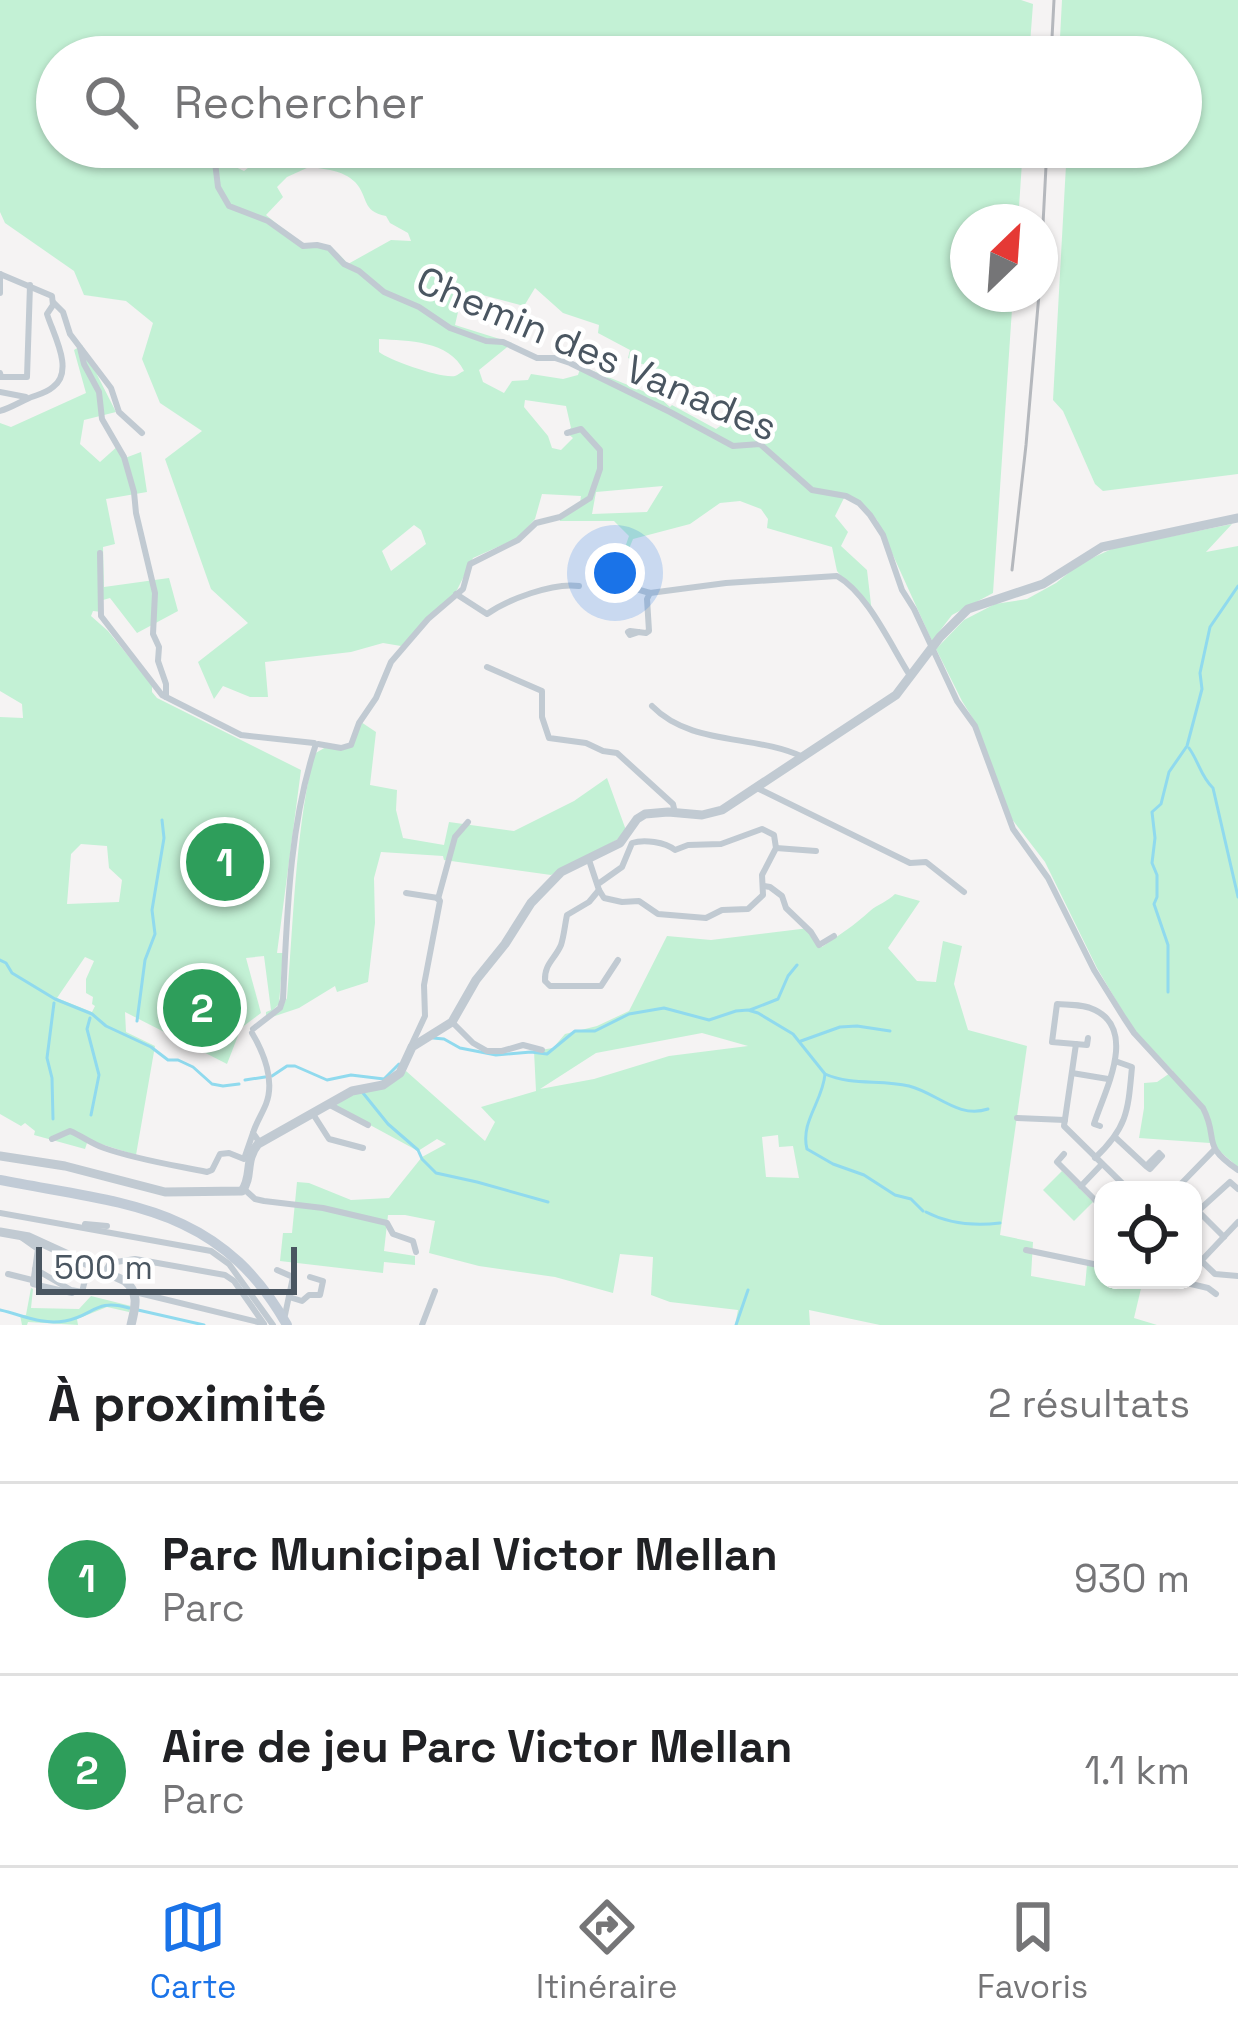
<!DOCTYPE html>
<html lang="fr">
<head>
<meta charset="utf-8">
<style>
	:root { --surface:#fff; --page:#f2f2f2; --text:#202124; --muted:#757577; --line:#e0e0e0; --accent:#1a73e8 }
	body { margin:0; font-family:"Space Grotesk",sans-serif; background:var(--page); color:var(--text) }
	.controls { position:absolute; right:36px; bottom:36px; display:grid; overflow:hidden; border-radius:24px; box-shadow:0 3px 9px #0004 }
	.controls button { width:108px; height:108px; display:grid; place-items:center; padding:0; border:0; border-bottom:3px solid var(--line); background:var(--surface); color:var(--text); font:60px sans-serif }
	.compass { position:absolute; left:950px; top:204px; width:108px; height:108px; border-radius:50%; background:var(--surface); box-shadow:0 3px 9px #0004; rotate:25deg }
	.scale { position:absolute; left:36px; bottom:30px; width:261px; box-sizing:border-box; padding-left:12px; border:6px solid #4a5661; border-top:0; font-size:33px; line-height:42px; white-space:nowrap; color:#4a5661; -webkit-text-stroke:9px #fff; paint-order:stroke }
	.you { position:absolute; left:615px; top:573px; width:42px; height:42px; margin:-30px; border:9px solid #fff; border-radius:50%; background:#1a73e8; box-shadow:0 0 0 18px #1a73e833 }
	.badge { display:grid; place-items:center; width:78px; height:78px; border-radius:50%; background:var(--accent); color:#fff; font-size:39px; font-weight:700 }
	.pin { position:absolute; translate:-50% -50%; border:6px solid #fff; box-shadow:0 3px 12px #0006 }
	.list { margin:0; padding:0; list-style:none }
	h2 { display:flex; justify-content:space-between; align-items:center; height:156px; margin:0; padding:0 48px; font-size:51px }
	h2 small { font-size:39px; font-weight:400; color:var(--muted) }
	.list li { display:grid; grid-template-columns:78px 1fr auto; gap:36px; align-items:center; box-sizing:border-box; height:192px; padding:0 48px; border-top:3px solid var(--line) }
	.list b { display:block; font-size:45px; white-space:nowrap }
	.list p { margin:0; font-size:39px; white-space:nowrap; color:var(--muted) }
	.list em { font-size:39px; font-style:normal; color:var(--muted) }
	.icon { flex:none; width:66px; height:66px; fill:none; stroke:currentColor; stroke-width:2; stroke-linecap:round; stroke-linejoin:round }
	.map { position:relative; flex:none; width:1238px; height:1325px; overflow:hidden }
	.search { position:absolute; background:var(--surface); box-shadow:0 3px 9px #0004; left:36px; right:36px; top:36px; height:132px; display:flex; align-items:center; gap:30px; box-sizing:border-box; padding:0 42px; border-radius:66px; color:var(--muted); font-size:45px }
	.sheet { height:540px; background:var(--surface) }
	nav { display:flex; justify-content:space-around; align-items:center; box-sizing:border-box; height:168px; border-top:3px solid var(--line); background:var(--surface); font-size:33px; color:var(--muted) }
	nav a { display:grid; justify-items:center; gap:6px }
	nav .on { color:var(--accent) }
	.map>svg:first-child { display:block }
</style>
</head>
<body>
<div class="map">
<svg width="1238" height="1325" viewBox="0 0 1238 1325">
	<rect width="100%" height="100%" fill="#f5f3f3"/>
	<g fill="#c3f1d5" fill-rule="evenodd">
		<path d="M0 0H1021L1033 4 1029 57H283L278 50 270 57H57V147H222L217 152V158L244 171 275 147H1023L1018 222H968V294H1013L993 593 952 615 932 641 877 520 863 504 846 494 835 516 848 532 841 546 867 570 872 613 837 571 832 547 767 528 768 519 761 509 740 501 720 503 690 524 633 539 624 561 621 559 629 536 614 521H560V514L580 503 581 496 542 494 535 519 518 538 473 558 456 592 401 646 383 643 351 652 265 662 268 697H250L223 686 214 699 198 662 248 623 211 589 165 459 202 431 160 403 142 359 153 323 126 301 84 295 74 271 5 223 0 212ZM309 167C324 169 343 170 355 182 369 197 361 211 386 216L390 223 408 233 411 241 391 240 348 264C331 245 328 242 303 245L266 215 283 197 277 187 287 177ZM535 288 563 313 599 325 598 333 630 350 628 358 716 395V402L736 413 734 425 726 422 716 429 672 405 670 407 660 398 581 366 578 375 563 379 531 374 528 380 512 381 504 393 483 382 479 370 512 343 455 325 458 312 471 292 524 306ZM379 339C408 341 449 340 464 371 461 372 458 375 455 376 442 379 389 360 379 352ZM525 400 566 406 571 428 566 432 573 438 561 450 552 448 548 436 524 407ZM663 486 647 512 592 514 596 492ZM414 525 421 530 426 544 391 571 382 551Z"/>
		<path d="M1062 0H1238V474L1103 491 1095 484 1063 411 1053 400 1067 147H1181V57H1059Z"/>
		<path d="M82 345 116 412 84 420 80 444 100 462 119 445 125 458 141 452 147 492 106 499 115 544 103 547 104 587 169 578 178 611 137 633 110 598 103 600 102 612 93 611 91 616 108 631 152 685V692L157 698 301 770 277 953H283L279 1004 266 1017V1012L271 1010 264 956 246 958 261 1013 241 1028 227 1064 125 1012 126 1032 155 1046 136 1155 88 1140 85 1149 34 1135 35 1131 25 1123 21 1126 0 1114V717L23 718 22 704 0 691V423L11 427 86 393 74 350ZM81 844 107 846 109 868 122 880 119 902 67 904 71 854ZM85 957 94 961 86 979V993L93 997 92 1004 95 1006 92 1012 57 998Z"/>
		<path d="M1232 524 1206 552 1238 546V1167L1210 1143 1139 1138 1144 1108V1083L1157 1082 1173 1071 1133 1029 1097 968 1045 862 1011 818 977 725 962 701 936 649 964 620 995 604 1027 599 1056 583 1081 563 1114 548Z"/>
		<path d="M361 722 376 732 370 785 397 790 396 810 403 838 444 845 449 822 514 831 574 801 607 778 627 833C603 850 576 859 551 875L444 860 443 856 381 852 374 878 375 923 368 982 337 992 335 986 299 1008 272 1017 281 1009 287 998C294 917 295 834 314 754L326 747H351Z"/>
		<path d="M895 894 920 901 888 948 917 981 936 982 943 941 962 946 954 984 968 1030 1027 1046 1000 1235 1033 1242 1031 1276 1085 1286 1087 1265 1103 1268V1280H1143L1134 1318 1157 1325H880L809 1310 810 1325H735L738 1310 670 1302 651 1295 653 1257 620 1254 613 1293 555 1277 479 1266 429 1253 435 1221 405 1215H388L384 1251 415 1256V1265L384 1262 383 1273 280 1261 283 1233H292L297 1182 309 1183 351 1200 389 1198 422 1157 446 1144 437 1139 418 1151 335 1106 354 1093 389 1086 406 1071 485 1141 495 1122 481 1107 536 1091 534 1051 553 1048 565 1034 597 1026 629 1011 667 936 711 940 809 928 822 947C839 935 855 925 870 911 878 904 887 902 895 894ZM702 1033 748 1046 669 1056 594 1079 540 1089 596 1053ZM778 1135 779 1147 793 1146 799 1178 766 1177 762 1137Z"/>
		<path d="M1062 1171 1093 1202 1074 1221 1043 1190Z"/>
		<path d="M31 1288 33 1289 31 1308 79 1309 91 1296 131 1306 129 1312 107 1307 77 1319 78 1325 28 1322 27 1325H22L20 1315H26Z"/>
	</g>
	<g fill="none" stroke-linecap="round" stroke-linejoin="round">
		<g stroke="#90daee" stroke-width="3">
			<path d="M1189 748C1199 762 1201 777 1213 788L1238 897"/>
			<path d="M0 960 6 963 12 973 55 999 92 1014 106 1026 151 1047 168 1060H178L193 1067 212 1084 223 1086 239 1084"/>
			<path d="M1168 992V945L1154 904 1157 897V875L1152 863 1155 838 1152 812 1161 804 1169 772 1187 746 1202 689 1200 673 1210 627 1238 586"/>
			<path d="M750 1010 778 999 788 976 797 965"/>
			<path d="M90 1018 87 1029 99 1075 91 1115"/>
			<path d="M137 1021 145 960 155 934 152 910 164 838 162 820"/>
			<path d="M433 1038 444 1039 460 1048 496 1055 531 1052 547 1054 575 1031H595L629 1014 664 1008 709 1020 736 1011 748 1010 758 1013 793 1034 825 1074C823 1101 800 1122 807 1149L833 1164 864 1175 895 1195 911 1199 923 1211"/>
			<path d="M801 1041 840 1027 857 1026 890 1031"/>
			<path d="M825 1074C852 1086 881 1079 909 1086 937 1093 958 1119 988 1109"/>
			<path d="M272 1076 287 1066H295L327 1080 351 1075 384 1079 399 1064"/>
			<path d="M245 1080 265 1077"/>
			<path d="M363 1093 388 1124 418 1150 422 1159 436 1173 477 1182 548 1202"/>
			<path d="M53 1119 52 1078 47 1058 54 1003"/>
			<path d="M926 1212C949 1224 975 1226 1000 1223"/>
			<path d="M0 1310C23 1315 40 1325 65 1321 94 1316 95 1298 129 1308"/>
			<path d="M138 1310 204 1325"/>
			<path d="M736 1325 748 1290"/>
		</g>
		<g stroke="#c1cad2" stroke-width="6">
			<path d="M217 147 214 154 218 187 229 206 268 221 303 246 317 245 329 248 344 264 359 271 384 292 419 307 450 328 486 341 503 342 537 358H555L570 363 670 412 733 446 760 444 812 490 846 496 859 503 870 515 883 535 902 590 914 609 957 701 975 726 1013 829 1048 878 1094 970 1124 1018 1134 1033 1203 1108C1220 1141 1199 1143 1238 1170"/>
			<path d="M0 274 52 296 53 305 47 314C53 334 75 371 53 387 45 394 35 395 27 399 18 403 10 408 0 411"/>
			<path d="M0 293V274"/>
			<path d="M54 303 63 312 70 334 111 388 119 412 142 433"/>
			<path d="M80 348 84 364 99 392 102 419 124 457 134 492 136 513 155 593 153 634 159 647 158 661 166 684V697"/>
			<path d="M0 373 1 377H27L30 285"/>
			<path d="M0 392 26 397"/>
			<path d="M100 553 101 616 162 695 241 735 314 743"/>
			<path d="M621 555 619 577 621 582 626 586 650 593 726 583 837 576C868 594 890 644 909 674"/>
			<path d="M456 594 487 614C507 600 553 582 579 586"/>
			<path d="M639 632 630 635 628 632 630 631 646 633 649 631 647 599 650 593"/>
			<path d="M487 667 542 691V717L549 738 586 743 603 751 617 753 673 804 675 813"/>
			<path d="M652 706C691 746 754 734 803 757"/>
			<path d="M318 744 341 748 351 745 359 723 376 698 391 662 428 619 463 589 470 564 518 540 536 523 560 517 590 498 600 469V450L581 429 567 433"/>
			<path d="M757 788 910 863 926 862 964 892"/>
			<path d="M776 848 816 851"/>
			<path d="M589 860 599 890 604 898 622 902 639 901 658 914 706 918 722 910 748 909 763 895 762 875 776 848 774 835 762 829 721 844 688 845 675 850C665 842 644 839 632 843L622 867 598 884"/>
			<path d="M764 886 770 887 782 896 786 908 811 932 819 945 834 936"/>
			<path d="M599 890 589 902 567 915C565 924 564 936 561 945 555 959 544 964 545 981L550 986H601L618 960"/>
			<path d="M406 893 438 898 440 901 424 985 425 1016 411 1046"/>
			<path d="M438 899 455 837 468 822"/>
			<path d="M452 1022 473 1043 487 1051H502L523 1045 542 1050"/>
			<path d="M253 1029 280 1008 283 999C287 917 289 827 315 747"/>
			<path d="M252 1033C264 1053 275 1081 266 1104 262 1114 256 1123 253 1133L260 1143"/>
			<path d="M1088 1038 1087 1045 1052 1042 1057 1004C1069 1005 1084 1004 1095 1010 1138 1031 1104 1092 1094 1124L1100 1126"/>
			<path d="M1076 1044 1064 1126 1129 1190"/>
			<path d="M1072 1073 1108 1079"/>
			<path d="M330 1105 368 1125"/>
			<path d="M313 1114 329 1139 363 1148"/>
			<path d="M1017 1118 1065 1120"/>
			<path d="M1116 1138 1146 1166 1150 1169 1162 1156 1159 1153 1146 1166"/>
			<path d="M52 1139 70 1131C82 1136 92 1144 104 1148 138 1160 173 1165 207 1172L212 1170 220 1154 229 1153 244 1159 253 1133"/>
			<path d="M1064 1154 1057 1162 1103 1208"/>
			<path d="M1095 1158C1128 1127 1128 1110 1132 1067L1115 1061"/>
			<path d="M1081 1186 1102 1164"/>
			<path d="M244 1189 255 1199 264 1201 323 1208 387 1223 393 1234 413 1241 416 1252"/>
			<path d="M1175 1190 1214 1150"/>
			<path d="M1193 1206 1224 1237"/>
			<path d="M1198 1211 1230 1182 1238 1189"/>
			<path d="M0 1213 211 1251 229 1264 273 1325"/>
			<path d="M90 1227 85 1224 107 1226"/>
			<path d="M21 1237 38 1249 33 1284 72 1293"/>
			<path d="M1026 1250 1103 1266"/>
			<path d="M1193 1253 1215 1274 1238 1276"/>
			<path d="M1201 1261 1238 1222"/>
			<path d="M35 1269 71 1290 82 1292 85 1280"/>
			<path d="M277 1270 293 1277 285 1315"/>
			<path d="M105 1272 110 1263 135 1259 225 1275 234 1281 264 1324"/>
			<path d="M8 1274 32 1280"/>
			<path d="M1174 1280 1208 1288 1216 1294"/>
			<path d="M135 1292 262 1323"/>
			<path d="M289 1297 302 1301 309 1295H320L323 1281 310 1277"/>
			<path d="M422 1325 435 1291"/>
		</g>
		<g stroke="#c1cad2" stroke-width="9">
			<path d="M0 1156 65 1166 165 1192 242 1191C253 1176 244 1161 258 1144L352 1091 383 1085 400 1073 412 1047 452 1022 476 980 505 944 531 903 561 872 620 843 637 819 645 814 668 812 702 815 722 810 896 695 940 637 968 609 1043 584 1102 547 1238 518"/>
			<path d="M0 1232 29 1237 125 1281C140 1293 135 1308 131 1325"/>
		</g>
		<path stroke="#c1cbd6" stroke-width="10" d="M0 1180C122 1204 219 1204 287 1325"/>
		<g stroke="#b5b8bd" stroke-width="3">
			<path d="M1051 57 1054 0"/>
			<path d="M1040 282 1047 147"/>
			<path d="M1012 570 1026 445 1039 294"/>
		</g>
	</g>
	<g text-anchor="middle" stroke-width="9" stroke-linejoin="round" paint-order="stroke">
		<g font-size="39" fill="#4a5661" stroke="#fff">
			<text transform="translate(597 353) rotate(23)" y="14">Chemin des Vanades</text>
		</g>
	</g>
</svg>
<div class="controls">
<button><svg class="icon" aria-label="locate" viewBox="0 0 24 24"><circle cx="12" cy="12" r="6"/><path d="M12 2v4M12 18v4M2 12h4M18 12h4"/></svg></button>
</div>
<svg class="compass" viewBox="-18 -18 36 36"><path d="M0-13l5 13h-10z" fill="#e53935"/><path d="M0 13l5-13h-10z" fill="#757577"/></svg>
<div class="scale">500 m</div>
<div class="you"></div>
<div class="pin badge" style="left:225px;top:862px;background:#2e9e5b">1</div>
<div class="pin badge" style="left:202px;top:1008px;background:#2e9e5b">2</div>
<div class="search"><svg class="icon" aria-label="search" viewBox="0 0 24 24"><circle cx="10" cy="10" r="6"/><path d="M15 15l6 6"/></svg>Rechercher</div>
</div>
<section class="sheet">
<h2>À proximité<small>2 résultats</small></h2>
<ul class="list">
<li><span class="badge" style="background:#2e9e5b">1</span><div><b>Parc Municipal Victor Mellan</b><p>Parc</p></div><em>930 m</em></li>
<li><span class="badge" style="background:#2e9e5b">2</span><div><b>Aire de jeu Parc Victor Mellan</b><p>Parc</p></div><em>1.1 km</em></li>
</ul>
</section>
<nav>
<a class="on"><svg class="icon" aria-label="map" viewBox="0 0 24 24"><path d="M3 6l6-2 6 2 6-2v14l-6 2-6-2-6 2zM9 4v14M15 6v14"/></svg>Carte</a>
<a><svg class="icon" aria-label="directions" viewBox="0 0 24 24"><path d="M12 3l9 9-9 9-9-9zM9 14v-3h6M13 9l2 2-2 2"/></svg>Itinéraire</a>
<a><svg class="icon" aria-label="saved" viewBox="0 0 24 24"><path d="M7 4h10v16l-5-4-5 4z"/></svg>Favoris</a>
</nav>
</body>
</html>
